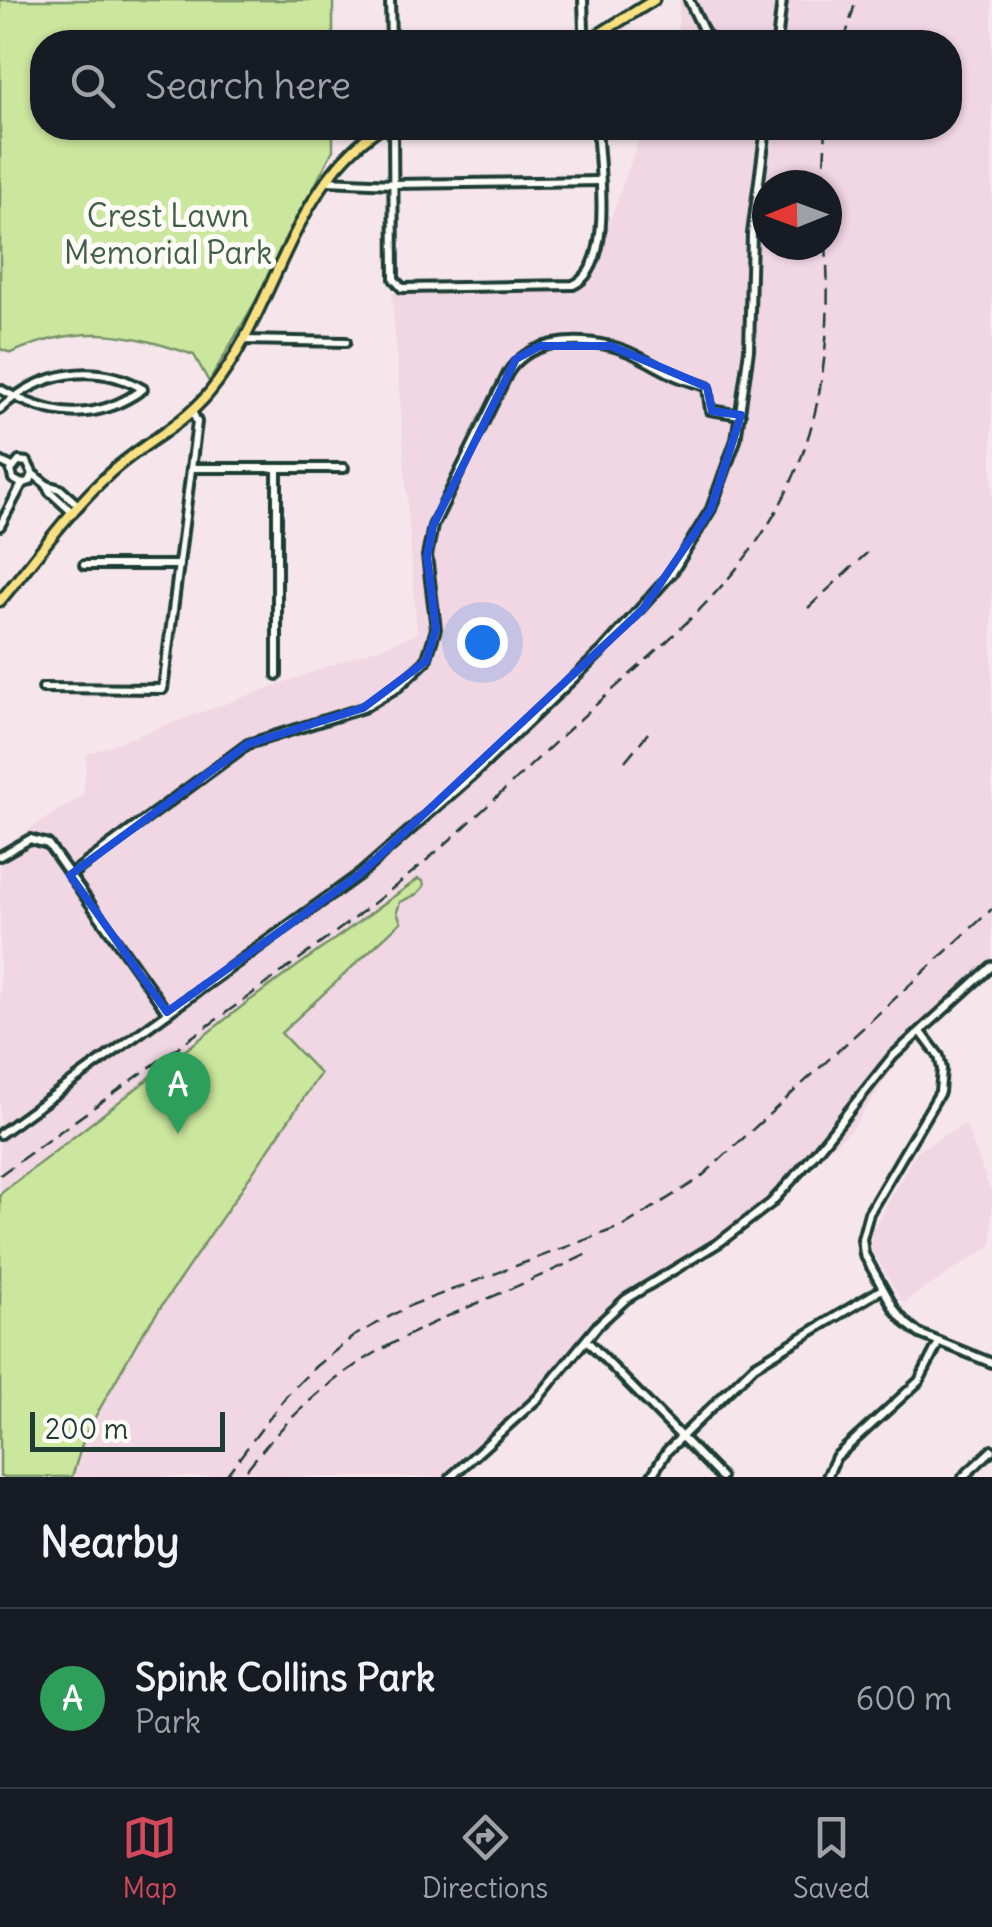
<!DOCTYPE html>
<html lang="en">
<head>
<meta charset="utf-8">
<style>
	:root { --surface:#171b24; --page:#20242c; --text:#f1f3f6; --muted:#9ea1a6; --line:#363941; --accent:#d1495b }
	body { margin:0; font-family:Delius,sans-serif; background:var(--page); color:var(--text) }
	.compass { position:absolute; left:752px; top:170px; width:90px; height:90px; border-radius:50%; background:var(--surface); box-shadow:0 2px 8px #0004; rotate:269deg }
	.scale { position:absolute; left:30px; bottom:25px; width:195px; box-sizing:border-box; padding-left:10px; border:5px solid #1f3d34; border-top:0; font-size:28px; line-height:35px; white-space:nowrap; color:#1f3d34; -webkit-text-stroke:8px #fdfcf7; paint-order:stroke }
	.you { position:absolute; left:482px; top:642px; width:35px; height:35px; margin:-25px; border:8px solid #fff; border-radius:50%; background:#1a73e8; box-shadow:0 0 0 15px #1a73e833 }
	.badge { display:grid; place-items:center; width:65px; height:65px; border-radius:50%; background:var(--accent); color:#fff; font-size:32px; font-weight:700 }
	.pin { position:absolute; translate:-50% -82px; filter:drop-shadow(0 2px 5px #0008) }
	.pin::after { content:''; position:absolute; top:52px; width:35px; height:30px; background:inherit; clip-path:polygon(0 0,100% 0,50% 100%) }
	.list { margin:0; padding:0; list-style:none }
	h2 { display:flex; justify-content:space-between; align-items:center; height:130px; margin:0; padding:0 40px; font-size:42px }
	h2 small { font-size:32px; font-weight:400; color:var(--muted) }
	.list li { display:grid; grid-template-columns:65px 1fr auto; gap:30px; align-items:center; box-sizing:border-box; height:180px; padding:0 40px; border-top:2px solid var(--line) }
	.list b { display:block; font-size:38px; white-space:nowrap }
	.list p { margin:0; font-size:32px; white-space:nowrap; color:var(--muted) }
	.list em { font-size:32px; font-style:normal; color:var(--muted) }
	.icon { flex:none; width:55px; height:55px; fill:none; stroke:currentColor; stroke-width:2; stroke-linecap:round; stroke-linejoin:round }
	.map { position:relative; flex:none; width:992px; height:1477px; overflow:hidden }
	.search { position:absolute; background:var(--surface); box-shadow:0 2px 8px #0004; left:30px; right:30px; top:30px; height:110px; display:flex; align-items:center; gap:25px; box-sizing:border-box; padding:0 35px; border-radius:40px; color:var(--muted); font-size:38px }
	.sheet { height:310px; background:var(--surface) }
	nav { display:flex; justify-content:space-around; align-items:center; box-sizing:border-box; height:140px; border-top:2px solid var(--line); background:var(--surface); font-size:28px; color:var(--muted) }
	nav a { display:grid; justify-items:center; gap:5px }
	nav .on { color:var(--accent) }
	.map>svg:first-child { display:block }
</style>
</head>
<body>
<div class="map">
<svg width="992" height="1477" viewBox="0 0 992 1477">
	<rect width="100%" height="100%" fill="#f6e6eb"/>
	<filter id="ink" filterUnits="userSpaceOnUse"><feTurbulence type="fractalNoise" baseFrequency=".01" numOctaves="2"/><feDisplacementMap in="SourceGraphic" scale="20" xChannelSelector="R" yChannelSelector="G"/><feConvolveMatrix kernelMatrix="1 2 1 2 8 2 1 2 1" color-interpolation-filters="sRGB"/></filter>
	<g filter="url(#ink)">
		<g fill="#f1d6e3" fill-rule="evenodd">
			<path d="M679 0H992V968L929 1025 887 1077 854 1127 753 1216 613 1310 592 1346 456 1477H72L85 1435 139 1339 320 1074 281 1033 401 922 397 912 400 902 417 894 410 882 245 1004 0 1194V848L83 795 87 754 417 634 392 293 588 282 643 128H950V42H673L678 29ZM767 185H827V245H767Z"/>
			<path d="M965 1124 992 1194V1245L903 1303 873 1252 871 1233 917 1151Z"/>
		</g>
		<g fill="#cbe69d" stroke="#759268" stroke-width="2.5">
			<path d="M0 0H333V42H42V128H333V150L259 295 209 382 194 355C125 332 80 323 11 353L0 349Z"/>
			<path d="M418 879 423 881 424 886 417 894 400 902 397 912 401 922 281 1033 320 1074 139 1339 85 1435 72 1477H0V1194L245 1004Z"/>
		</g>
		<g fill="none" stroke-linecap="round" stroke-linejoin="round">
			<g stroke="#1f3d34" stroke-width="14">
				<g id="minor">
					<path d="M390 0 391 42"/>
					<path d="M583 0 584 30 590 42"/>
					<path d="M689 0 705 34 717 42"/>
					<path d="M777 42 782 0"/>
					<path d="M393 128 394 279 402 288 573 285C615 267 599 166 597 128"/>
					<path d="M327 181 393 184 599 181"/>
					<path d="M243 340 346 342"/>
					<path d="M0 389C50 417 94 424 143 389 95 361 40 372 0 409"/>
					<path d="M0 461 12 467"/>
					<path d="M191 468H344"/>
					<path d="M277 469V675"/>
					<path d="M33 474 30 481 22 484 13 479 11 471 19 461 27 462 33 474 47 485"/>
					<path d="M73 513 49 491 47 485 60 489 79 506"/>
					<path d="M0 526 22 484"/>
					<path d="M84 565H179"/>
					<path d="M43 688 163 689 197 422 192 411"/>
					<path d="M0 856 30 839 48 844 167 1012"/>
					<path d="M70 875 248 744 363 708 398 687 426 661 436 629 427 556 433 526 508 373C528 341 571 338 606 345 630 349 656 367 678 377 687 381 698 383 707 387L710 410 741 415"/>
					<path d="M921 1032 939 1056 942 1069 940 1092 869 1213 862 1239 864 1254 895 1310 906 1323 920 1334 992 1363"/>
					<path d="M0 1134 360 874 474 774 603 650 672 573 711 509 736 440 749 350 752 234 766 128"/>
					<path d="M586 1340 721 1477"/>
					<path d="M451 1477 538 1398 598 1325 626 1299 720 1242 771 1203 808 1162 893 1056 992 966"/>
					<path d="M651 1477 667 1451 754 1366 882 1289"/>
					<path d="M827 1477 836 1457 919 1381 939 1342"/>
					<path d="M963 1477 992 1450"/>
				</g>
			</g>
			<g stroke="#1f3d34" stroke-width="15">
				<g id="major">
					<path d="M586 42 654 0"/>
					<path d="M0 601C35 559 68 512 109 474 140 445 181 427 209 393 275 313 289 189 380 128"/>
				</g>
			</g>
			<use href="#minor" stroke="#fdfcf7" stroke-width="6"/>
			<use href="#major" stroke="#f9e181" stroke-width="8"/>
			<g stroke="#1f3d34" stroke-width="2.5" stroke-dasharray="15 8" stroke-linecap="butt">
				<path d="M844 42 856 0"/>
				<path d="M823 185 826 128"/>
				<path d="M808 608 867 553"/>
				<path d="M625 761 648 733"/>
				<path d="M0 1175C126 1083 256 994 379 899 453 842 519 775 588 712 654 652 728 594 774 515 823 431 832 340 826 245"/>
				<path d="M247 1469C282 1424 323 1384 372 1355 441 1314 518 1289 589 1253"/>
				<path d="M225 1477 287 1395 316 1366 354 1336 409 1306 625 1225 699 1179 992 909"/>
			</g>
		</g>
	</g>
	<path fill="none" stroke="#1d4ed8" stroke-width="8" stroke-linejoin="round" d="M540 346H611L707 387 712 411 741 415 711 509 643 609 360 874 167 1012 70 875 248 744 363 708 426 661 436 629 427 556 433 526 516 359Z"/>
	<g text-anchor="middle" stroke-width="10" stroke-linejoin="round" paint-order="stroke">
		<g font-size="32" fill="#415f49" stroke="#fdfcf7">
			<text x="168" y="227">Crest Lawn<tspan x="168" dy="37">Memorial Park</tspan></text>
		</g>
	</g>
</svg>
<svg class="compass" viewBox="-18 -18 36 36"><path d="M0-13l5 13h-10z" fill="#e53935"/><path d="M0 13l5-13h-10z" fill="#9ea1a6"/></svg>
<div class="scale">200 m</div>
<div class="you"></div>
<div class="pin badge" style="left:178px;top:1134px;background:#2e9e5b">A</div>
<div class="search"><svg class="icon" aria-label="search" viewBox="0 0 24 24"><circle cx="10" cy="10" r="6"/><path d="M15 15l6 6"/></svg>Search here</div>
</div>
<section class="sheet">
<h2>Nearby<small></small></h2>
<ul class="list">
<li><span class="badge" style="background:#2e9e5b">A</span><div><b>Spink Collins Park</b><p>Park</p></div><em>600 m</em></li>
</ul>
</section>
<nav>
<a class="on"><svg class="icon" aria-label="map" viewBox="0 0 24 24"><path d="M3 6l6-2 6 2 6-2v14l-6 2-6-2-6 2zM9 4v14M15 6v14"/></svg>Map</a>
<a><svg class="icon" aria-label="directions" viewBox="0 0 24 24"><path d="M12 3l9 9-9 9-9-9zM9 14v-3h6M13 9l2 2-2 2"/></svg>Directions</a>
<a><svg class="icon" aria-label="saved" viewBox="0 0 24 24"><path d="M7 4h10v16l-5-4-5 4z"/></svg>Saved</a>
</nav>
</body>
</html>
